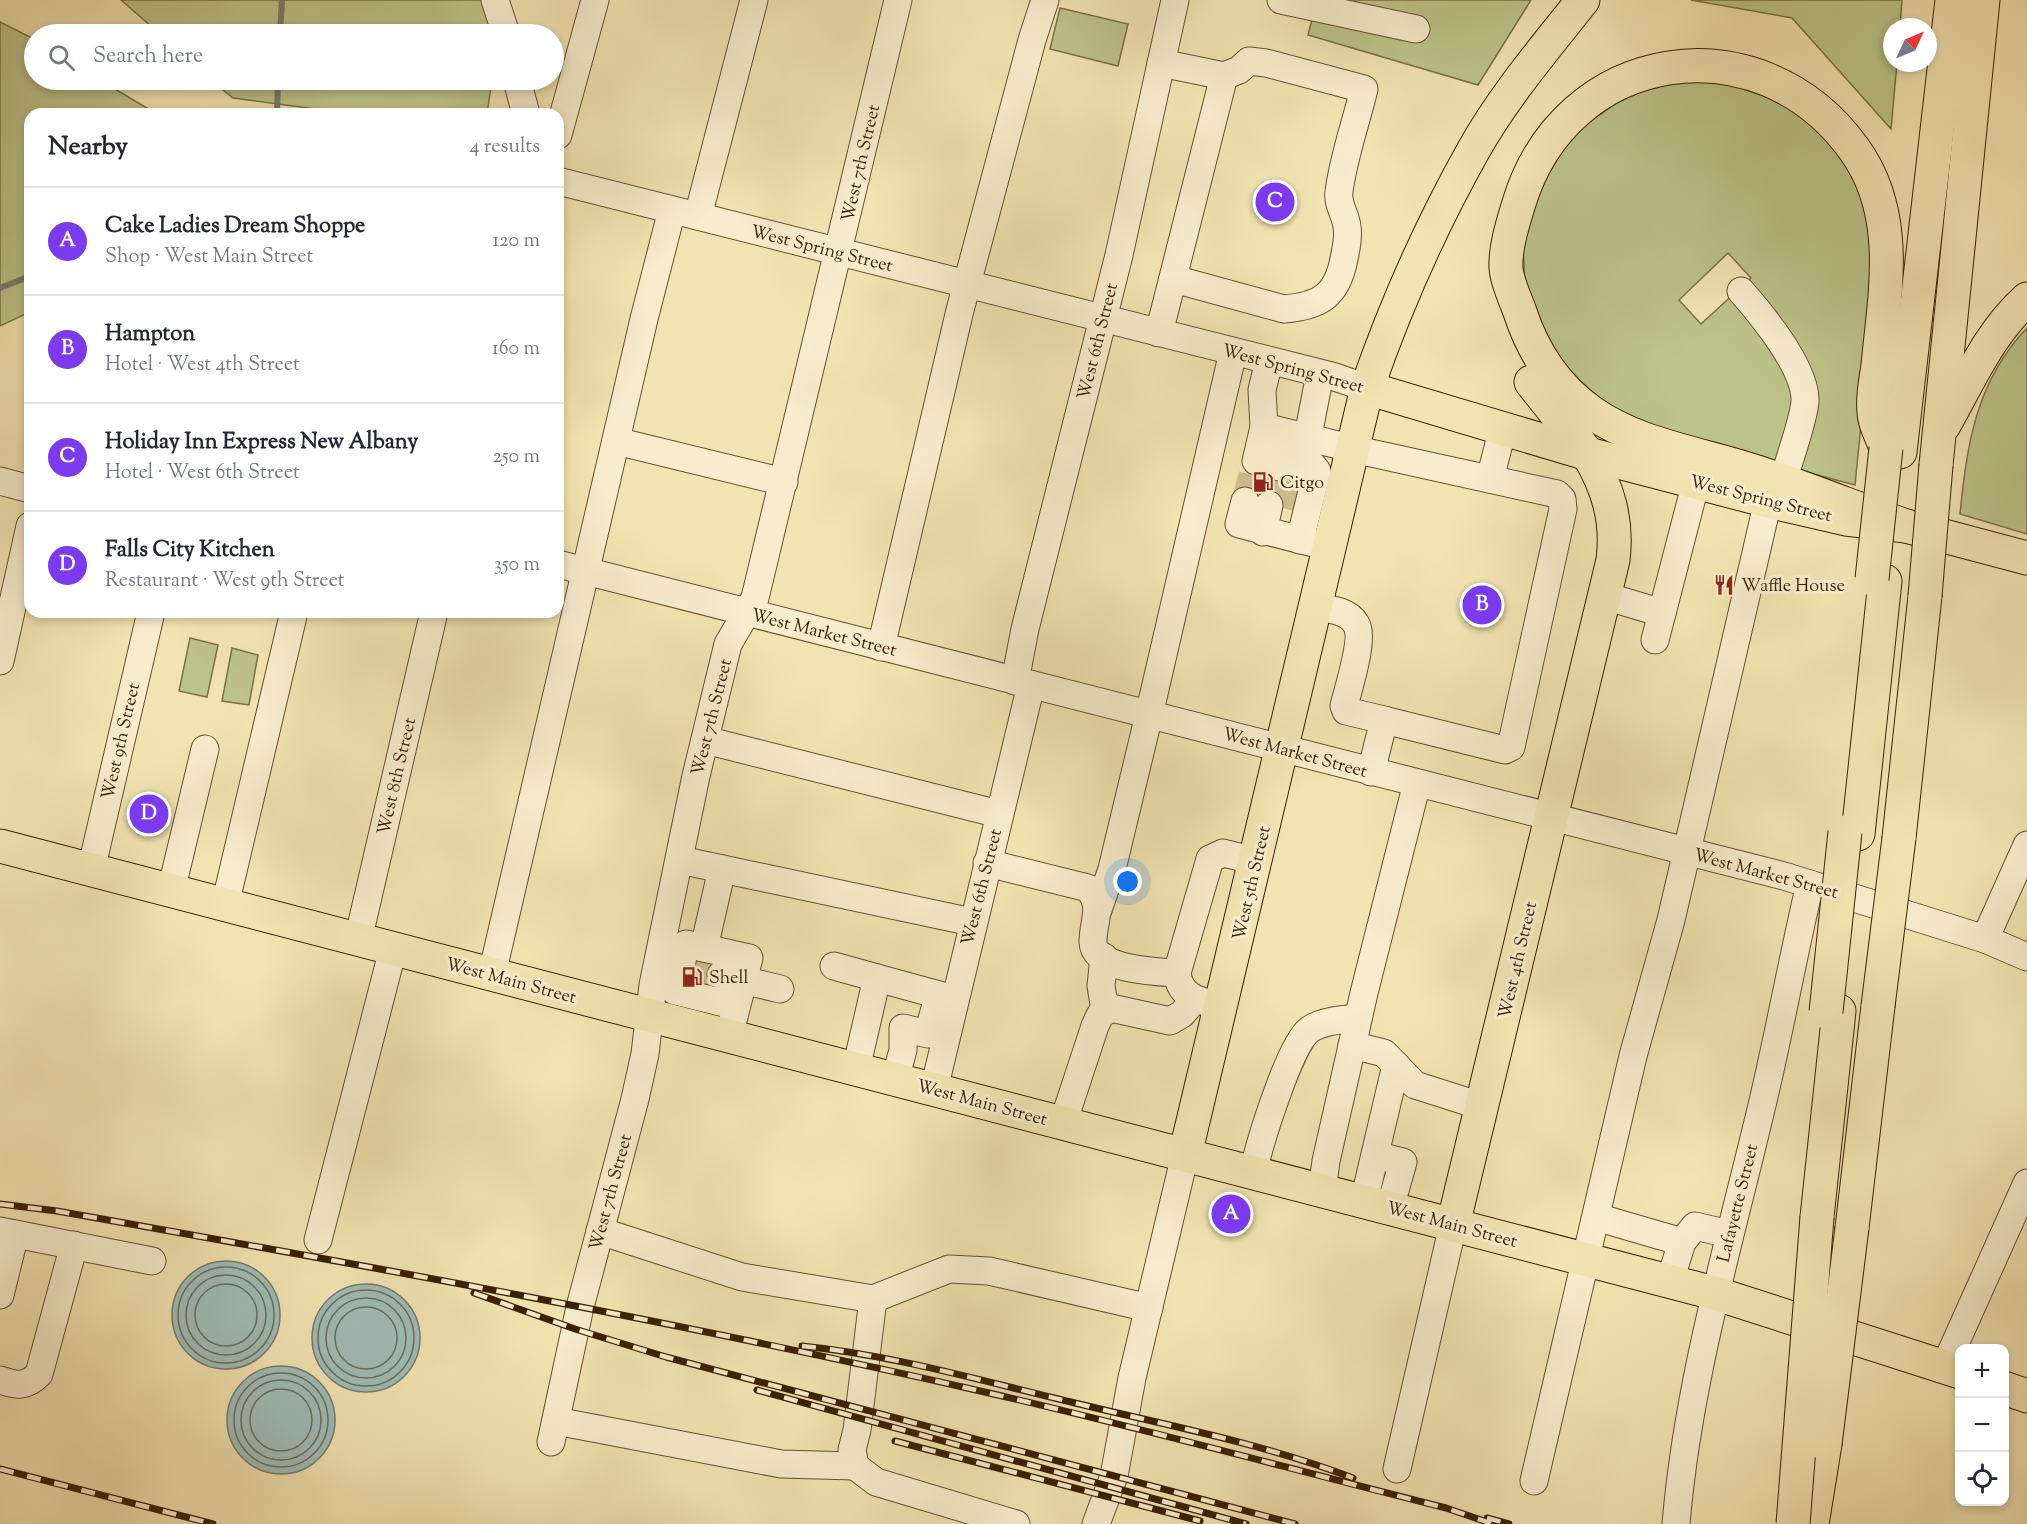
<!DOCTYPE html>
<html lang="en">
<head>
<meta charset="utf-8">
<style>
	:root { --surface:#fff; --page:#f2f2f3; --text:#1f2937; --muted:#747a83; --line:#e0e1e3; --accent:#7c3aed }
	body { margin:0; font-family:"Sorts Mill Goudy",serif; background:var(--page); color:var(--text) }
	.controls { position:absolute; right:18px; bottom:18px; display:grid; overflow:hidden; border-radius:12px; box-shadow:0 3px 9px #0003 }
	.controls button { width:54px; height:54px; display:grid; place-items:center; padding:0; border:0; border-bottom:2px solid var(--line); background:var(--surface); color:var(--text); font:30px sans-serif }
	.compass { position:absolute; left:1883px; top:18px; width:54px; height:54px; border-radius:50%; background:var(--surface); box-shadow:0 3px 9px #0003; rotate:46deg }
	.you { position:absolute; left:1128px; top:882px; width:21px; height:21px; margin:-15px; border:4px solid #fff; border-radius:50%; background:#1a73e8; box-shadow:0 0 0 9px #1a73e833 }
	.badge { display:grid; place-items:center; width:39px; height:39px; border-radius:50%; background:var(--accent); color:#fff; font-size:20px; font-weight:700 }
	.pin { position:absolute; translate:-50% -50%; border:3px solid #fff; box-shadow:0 2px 6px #0006 }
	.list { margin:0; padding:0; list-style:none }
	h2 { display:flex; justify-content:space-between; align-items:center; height:78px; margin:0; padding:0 24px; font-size:26px }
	h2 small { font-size:20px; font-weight:400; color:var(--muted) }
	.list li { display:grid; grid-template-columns:39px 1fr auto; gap:18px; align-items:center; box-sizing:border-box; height:108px; padding:0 24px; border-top:2px solid var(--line) }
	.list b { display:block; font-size:22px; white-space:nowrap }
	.list p { margin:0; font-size:20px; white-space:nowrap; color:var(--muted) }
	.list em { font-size:20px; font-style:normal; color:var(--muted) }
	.icon { flex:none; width:33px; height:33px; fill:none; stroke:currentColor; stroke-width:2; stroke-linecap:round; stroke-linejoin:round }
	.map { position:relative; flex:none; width:2027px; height:1524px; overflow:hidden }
	.search { position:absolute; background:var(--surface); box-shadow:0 3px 9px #0003; left:24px; top:24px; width:540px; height:66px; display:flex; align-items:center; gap:15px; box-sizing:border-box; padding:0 21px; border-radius:33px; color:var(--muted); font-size:22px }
	.panel { position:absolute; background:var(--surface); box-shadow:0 3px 9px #0003; left:24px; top:108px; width:540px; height:510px; border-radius:18px }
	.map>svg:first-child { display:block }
</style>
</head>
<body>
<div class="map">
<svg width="2027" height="1524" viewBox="0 0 2027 1524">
	<rect width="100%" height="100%" fill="#f2e4b2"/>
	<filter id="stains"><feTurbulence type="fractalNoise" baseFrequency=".00333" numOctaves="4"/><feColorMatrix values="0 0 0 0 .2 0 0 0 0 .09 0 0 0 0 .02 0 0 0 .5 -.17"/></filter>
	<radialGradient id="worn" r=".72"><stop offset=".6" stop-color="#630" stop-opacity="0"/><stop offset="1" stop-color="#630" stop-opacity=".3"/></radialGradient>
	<g fill="#bdc48a" stroke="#7b7246" stroke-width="1.5" fill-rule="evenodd">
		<path d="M121 0H504L499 34H160Z"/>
		<path d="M1317 0H1531L1478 85 1308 35Z"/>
		<path d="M1691 0H1902L1900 27H1892V63H1897L1891 129 1792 18Z"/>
		<path d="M1060 8 1128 24 1118 66 1050 49Z"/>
		<path d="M0 22 34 39V80H100L157 114H30V312L0 326Z"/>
		<path d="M211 80H492L487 114H352L233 98Z"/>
		<path d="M1670 81 1738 82 1781 96 1836 144 1868 202 1877 265 1855 485 1761 460 1638 423 1576 383 1551 352 1525 285 1523 245 1530 206 1571 135 1632 92ZM1728 253 1751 278 1701 324 1679 300Z"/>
		<path d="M2027 328V534L1960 514C1967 444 1976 381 2027 328Z"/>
		<path d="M190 638 218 645 207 697 179 691Z"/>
		<path d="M232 648 258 655 249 705 222 701Z"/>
	</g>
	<g fill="#9fbcb7" stroke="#767d6f" stroke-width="1.5">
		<circle cx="226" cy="1315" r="54"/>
		<circle cx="366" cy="1338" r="54"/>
		<circle cx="281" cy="1420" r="54"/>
	</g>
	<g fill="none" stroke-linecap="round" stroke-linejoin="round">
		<g stroke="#6c6e5d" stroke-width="1.5">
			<circle cx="226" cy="1315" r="48"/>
			<circle cx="226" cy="1315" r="40"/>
			<circle cx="226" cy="1315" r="31"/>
			<circle cx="366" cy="1338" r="48"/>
			<circle cx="366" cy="1338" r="40"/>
			<circle cx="366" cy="1338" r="31"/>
			<circle cx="281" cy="1420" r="47"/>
			<circle cx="281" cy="1420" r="40"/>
			<circle cx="281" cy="1420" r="31"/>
		</g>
		<g stroke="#767d6f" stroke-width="6">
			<path d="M280 34 282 0"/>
			<path d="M277 114 278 80"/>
			<path d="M0 288 30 276"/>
		</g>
		<g stroke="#cdbd8f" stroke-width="27" stroke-dasharray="27 14" stroke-linecap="butt">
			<path d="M1245 501 1256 461"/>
			<path d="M1269 505 1279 467"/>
			<path d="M1290 510 1301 472"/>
			<path d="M687 968 721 975"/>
		</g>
		<g stroke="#67502f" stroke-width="29">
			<g id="minor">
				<path d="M495 0 506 34"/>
				<path d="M1281 0 1416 29"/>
				<path d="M517 80 526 114"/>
				<path d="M558 135 595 0"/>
				<path d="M558 181 1332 376 1367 388"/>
				<path d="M698 216 754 0"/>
				<path d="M1174 279 1284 309C1321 306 1337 295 1344 259 1346 248 1349 238 1347 227 1346 215 1337 204 1339 192 1343 158 1356 123 1364 89L1266 63 1249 61 1239 70 1224 76"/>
				<path d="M1741 291C1762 315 1806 368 1805 401 1804 420 1788 462 1783 482"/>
				<path d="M1159 333 1224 76 1161 63"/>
				<path d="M1269 361 1262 390 1264 427 1371 453 1557 494 1562 499 1563 509 1511 747 1505 750 1384 720"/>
				<path d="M616 441 784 482"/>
				<path d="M1256 461 1264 427"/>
				<path d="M1279 467 1286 433"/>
				<path d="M1301 472 1320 374"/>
				<path d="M1490 479 1503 428"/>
				<path d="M0 481 30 489"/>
				<path d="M1245 501 1239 524 1329 547"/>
				<path d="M1263 532 1269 505"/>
				<path d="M1300 540 1317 471 1304 455"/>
				<path d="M558 564 1784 876 1985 939 2027 957"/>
				<path d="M1605 596 1662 613"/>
				<path d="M1314 607C1328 609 1348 610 1356 624 1365 638 1348 689 1344 706L1346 711 1384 720 1371 772"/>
				<path d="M1655 640 1696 482"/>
				<path d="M881 647 960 310 1032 40 1045 0"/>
				<path d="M0 661 30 526"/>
				<path d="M1015 681 1025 629 1119 255 1175 0"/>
				<path d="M705 740 999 814"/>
				<path d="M680 860 972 922"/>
				<path d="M987 863 1088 888C1104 906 1093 921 1093 942 1094 970 1157 972 1177 973"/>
				<path d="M722 869 704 948 749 958 729 1036"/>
				<path d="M91 870 151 612"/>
				<path d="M171 891 205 749"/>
				<path d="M225 905 294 612"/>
				<path d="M1098 910 1112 869 1149 715 1233 352"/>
				<path d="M1985 939 2027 845"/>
				<path d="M358 940 434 612"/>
				<path d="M704 948 686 944 675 991 736 1006"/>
				<path d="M1104 957 1101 986 1105 1010"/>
				<path d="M834 966 877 978"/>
				<path d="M492 974 644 319 672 210"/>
				<path d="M721 975 780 989"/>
				<path d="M1221 1006C1200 1001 1180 998 1177 973L1210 859 1223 853 1256 861"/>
				<path d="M1352 1045 1384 1053 1415 1085 1481 1106"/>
				<path d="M856 1069 877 978 954 999"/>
				<path d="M895 1080 903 1050V1028L928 1034 937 1001"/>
				<path d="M934 1089 1031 685"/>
				<path d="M1063 1123 1095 1026 1100 1015 1111 1008 1170 1021 1182 1014 1194 1000"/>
				<path d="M1375 1155 1403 1162 1390 1208"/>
				<path d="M1253 1173C1259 1145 1289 1046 1309 1030 1321 1021 1344 1019 1358 1018"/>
				<path d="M1322 1191 1326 1161 1364 993 1417 783"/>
				<path d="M1364 1201 1396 1065"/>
				<path d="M1596 1217 1682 1242"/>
				<path d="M0 1231 152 1261"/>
				<path d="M600 1231 742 1277 873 1299 949 1269 989 1271 1149 1308"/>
				<path d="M318 1240 393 949"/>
				<path d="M1670 1281 1682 1242 1695 1226 1729 1234"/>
				<path d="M0 1295 15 1234"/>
				<path d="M873 1299 857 1430 852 1450 855 1466 876 1482 1016 1524"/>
				<path d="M1945 1366 2027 1183"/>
				<path d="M0 1380C17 1386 26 1387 39 1374L74 1245"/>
				<path d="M556 1421 781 1464 855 1466"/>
				<path d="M551 1442 580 1307 635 1099 645 1054 653 985 696 776 728 644 755 598 898 0"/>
				<path d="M1397 1469 1453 1225"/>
				<path d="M1534 1481 1633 1056 1671 920 1768 501"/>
				<path d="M1096 1524 1114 1476 1132 1378 1185 1155"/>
				<path d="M1676 1524C1688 1380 1730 1241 1763 1101 1780 1029 1793 956 1810 884"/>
			</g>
		</g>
		<g stroke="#391f03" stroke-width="35">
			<g id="major">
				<path d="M0 846 1714 1293 1960 1372"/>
				<path d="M1185 1155 1367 388 1588 454 1768 501 1846 519 1906 526 2027 558"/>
				<path d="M1453 1225 1613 560C1618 520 1608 488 1588 454"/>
				<path d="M2004 1388 2027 1396"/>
			</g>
		</g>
		<g stroke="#391f03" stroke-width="35">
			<g id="highway">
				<path d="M1531 382 1588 454"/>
				<path d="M1367 388C1395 307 1431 226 1473 151 1503 97 1545 48 1583 0"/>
				<path d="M1944 425C1969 381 1989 333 2027 299"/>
				<path d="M1886 448C1882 437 1874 423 1874 411 1872 397 1876 380 1878 365 1885 292 1901 213 1854 149 1759 17 1566 47 1519 203 1513 223 1505 247 1506 268 1507 282 1515 298 1520 312 1533 352 1556 387 1591 412 1640 447 1707 454 1763 474 1811 490 1858 509 1906 526"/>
				<path d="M1900 452 1952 0"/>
				<path d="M1936 465 1983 0"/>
				<path d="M1858 834 1885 581"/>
				<path d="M1899 838 1925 596"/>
				<path d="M1817 1217 1839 1011"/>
				<path d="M1852 1228 1878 1006"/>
				<path d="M1812 1524 1825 1444"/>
			</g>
		</g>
		<use href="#minor" stroke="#f7edcd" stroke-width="27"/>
		<use href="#major" stroke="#f2e4b2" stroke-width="33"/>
		<use href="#highway" stroke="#f2e4b2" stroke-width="33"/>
		<g stroke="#391f03" stroke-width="7">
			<g id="rail">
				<path d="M0 1204 57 1211C368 1266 680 1322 989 1393 1142 1428 1294 1470 1446 1508L1493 1524"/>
				<path d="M474 1293 575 1329 666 1357 1295 1524"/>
				<path d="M802 1346C893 1355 982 1381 1071 1402 1165 1425 1262 1443 1353 1478"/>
				<path d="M757 1390 1246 1524"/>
				<path d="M895 1441 1200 1521"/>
				<path d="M0 1469 213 1524"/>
				<path d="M1487 1518 1509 1524"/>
			</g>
		</g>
		<use href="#rail" stroke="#f7edcd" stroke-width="4.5" stroke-dasharray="14" stroke-linecap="butt"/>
		<g stroke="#391f03" stroke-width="35" stroke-linecap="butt">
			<g id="highway-bridge">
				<path d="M1872 579 1886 448"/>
				<path d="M1925 596 1936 465"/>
				<path d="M1878 1006 1899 838"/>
				<path d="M1826 1012 1845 832"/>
				<path d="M1825 1444 1852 1228"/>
				<path d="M1793 1524 1817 1217"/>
			</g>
		</g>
		<use href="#highway-bridge" stroke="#f2e4b2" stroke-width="33"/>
	</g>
	<defs>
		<g id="fuel-bare" transform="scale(1.62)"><path d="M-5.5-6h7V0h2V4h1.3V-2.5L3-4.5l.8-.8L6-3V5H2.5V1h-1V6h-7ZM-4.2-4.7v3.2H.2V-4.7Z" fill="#8f2418" stroke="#f7edcd" stroke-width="2.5" paint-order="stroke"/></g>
		<g id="restaurant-bare" transform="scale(1.62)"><path d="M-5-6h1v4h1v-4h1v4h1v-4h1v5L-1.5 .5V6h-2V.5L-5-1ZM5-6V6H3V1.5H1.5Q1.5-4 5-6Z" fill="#8f2418" stroke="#f7edcd" stroke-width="2.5" paint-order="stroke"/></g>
	</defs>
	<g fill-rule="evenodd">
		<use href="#fuel-bare" x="1263" y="482"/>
		<use href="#restaurant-bare" x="1724" y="585"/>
		<use href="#fuel-bare" x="692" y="977"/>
	</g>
	<g text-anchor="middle" stroke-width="6" stroke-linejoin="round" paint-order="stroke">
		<g font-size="18" fill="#391f03" stroke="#f7edcd">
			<text transform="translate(860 163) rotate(-77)" y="6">West 7th Street</text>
			<text transform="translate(822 248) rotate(14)" y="6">West Spring Street</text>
			<text transform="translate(1097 341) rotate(-76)" y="6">West 6th Street</text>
			<text transform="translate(1293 368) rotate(15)" y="6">West Spring Street</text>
			<text transform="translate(1761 498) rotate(14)" y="6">West Spring Street</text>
			<text transform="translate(824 632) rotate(14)" y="6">West Market Street</text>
			<text transform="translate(711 717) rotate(-76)" y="6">West 7th Street</text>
			<text transform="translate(120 741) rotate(-77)" y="6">West 9th Street</text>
			<text transform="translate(1295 752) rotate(15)" y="6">West Market Street</text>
			<text transform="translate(396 776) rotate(-77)" y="6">West 8th Street</text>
			<text transform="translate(1766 873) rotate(15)" y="6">West Market Street</text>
			<text transform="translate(1251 883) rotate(-77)" y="6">West 5th Street</text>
			<text transform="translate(981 887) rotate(-76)" y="6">West 6th Street</text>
			<text transform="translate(1517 960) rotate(-77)" y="6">West 4th Street</text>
			<text transform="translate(511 980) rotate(15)" y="6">West Main Street</text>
			<text transform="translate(982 1102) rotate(15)" y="6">West Main Street</text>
			<text transform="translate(610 1192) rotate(-75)" y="6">West 7th Street</text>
			<text transform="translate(1737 1203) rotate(-76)" y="6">Lafayette Street</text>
			<text transform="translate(1452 1224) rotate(15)" y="6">West Main Street</text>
		</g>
		<g font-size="18" fill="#391f03" stroke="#f7edcd" text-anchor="start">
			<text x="1280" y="488">Citgo</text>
			<text x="1741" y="591">Waffle House</text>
			<text x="709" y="983">Shell</text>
		</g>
	</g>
	<rect width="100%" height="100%" filter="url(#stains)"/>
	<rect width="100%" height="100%" fill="url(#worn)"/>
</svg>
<div class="controls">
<button>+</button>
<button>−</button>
<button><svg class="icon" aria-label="locate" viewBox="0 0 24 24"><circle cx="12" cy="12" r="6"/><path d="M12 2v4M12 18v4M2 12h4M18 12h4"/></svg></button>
</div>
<svg class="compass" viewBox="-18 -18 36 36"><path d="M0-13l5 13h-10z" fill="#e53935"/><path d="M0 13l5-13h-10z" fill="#747a83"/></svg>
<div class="you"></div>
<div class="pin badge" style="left:1231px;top:1214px">A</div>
<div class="pin badge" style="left:1482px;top:605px">B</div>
<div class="pin badge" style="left:1275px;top:202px">C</div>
<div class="pin badge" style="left:149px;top:814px">D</div>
<div class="search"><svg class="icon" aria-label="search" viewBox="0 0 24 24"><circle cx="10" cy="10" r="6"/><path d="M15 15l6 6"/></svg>Search here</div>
<section class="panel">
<h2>Nearby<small>4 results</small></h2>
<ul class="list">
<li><span class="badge">A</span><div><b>Cake Ladies Dream Shoppe</b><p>Shop · West Main Street</p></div><em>120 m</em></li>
<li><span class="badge">B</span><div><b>Hampton</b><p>Hotel · West 4th Street</p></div><em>160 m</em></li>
<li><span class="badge">C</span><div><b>Holiday Inn Express New Albany</b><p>Hotel · West 6th Street</p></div><em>250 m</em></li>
<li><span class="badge">D</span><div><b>Falls City Kitchen</b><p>Restaurant · West 9th Street</p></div><em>350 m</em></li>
</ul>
</section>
</div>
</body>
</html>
